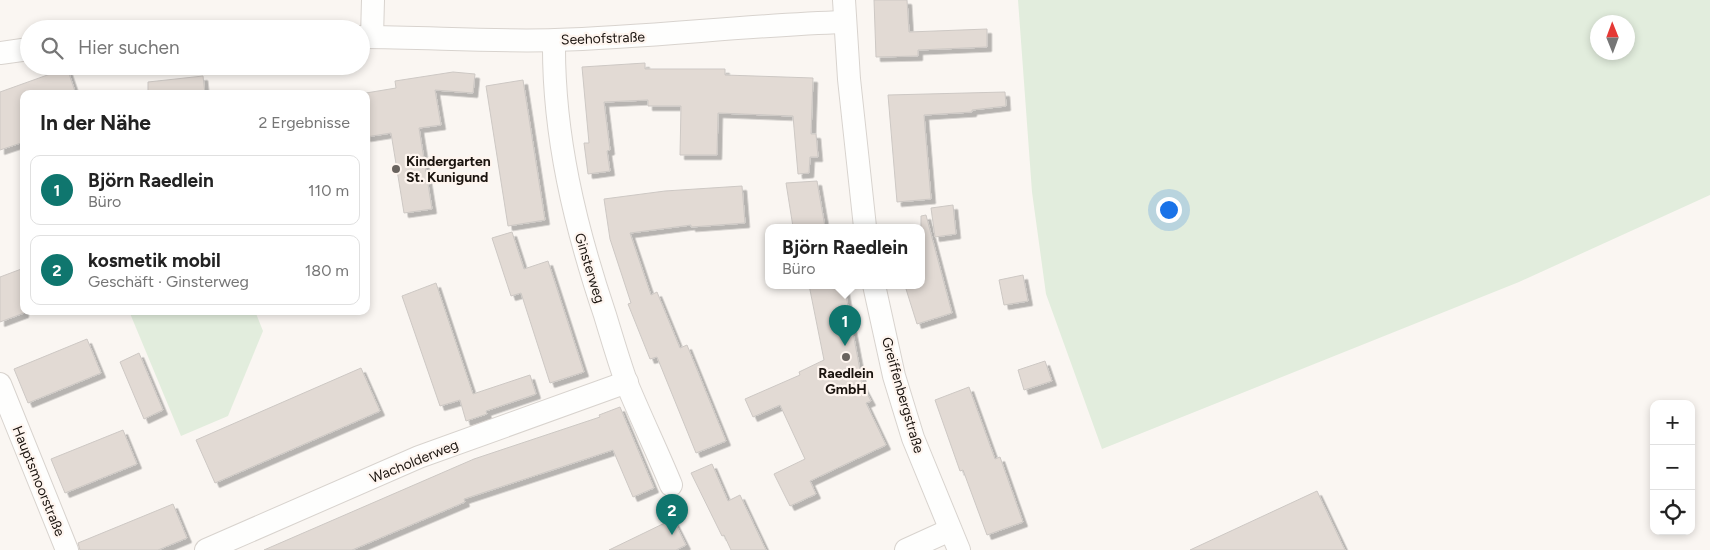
<!DOCTYPE html>
<html lang="de">
<head>
<meta charset="utf-8">
<style>
	:root { --surface:#fff; --page:#f2f2f2; --text:#222; --muted:#767676; --line:#e0e0e0; --accent:#0f766e }
	body { margin:0; font-family:Figtree,sans-serif; background:var(--page); color:var(--text) }
	.controls { position:absolute; right:15px; bottom:15px; display:grid; overflow:hidden; border-radius:10px; box-shadow:0 2px 8px #0003 }
	.controls button { width:45px; height:45px; display:grid; place-items:center; padding:0; border:0; border-bottom:1px solid var(--line); background:var(--surface); color:var(--text); font:25px sans-serif }
	.compass { position:absolute; left:1590px; top:15px; width:45px; height:45px; border-radius:50%; background:var(--surface); box-shadow:0 2px 8px #0003; rotate:359deg }
	.you { position:absolute; left:1168px; top:209px; width:18px; height:18px; margin:-12px; border:4px solid #fff; border-radius:50%; background:#1a73e8; box-shadow:0 0 0 8px #1a73e833 }
	.badge { display:grid; place-items:center; width:32px; height:32px; border-radius:50%; background:var(--accent); color:#fff; font-size:16px; font-weight:700 }
	.pin { position:absolute; translate:-50% -41px; filter:drop-shadow(0 1px 2px #0008) }
	.pin::after { content:''; position:absolute; top:26px; width:18px; height:15px; background:inherit; clip-path:polygon(0 0,100% 0,50% 100%) }
	.popup { position:absolute; left:765px; top:224px; width:160px; height:65px; box-sizing:border-box; display:grid; place-content:center; border-radius:10px; background:var(--surface); filter:drop-shadow(0 1px 4px #0005); font-size:16px; white-space:nowrap; color:var(--muted) }
	.popup b { font-size:19px; color:var(--text) }
	.popup::after { content:''; position:absolute; left:50%; top:100%; margin-left:-10px; border:10px solid transparent; border-top-color:var(--surface) }
	.list { margin:0; padding:0; list-style:none }
	h2 { display:flex; justify-content:space-between; align-items:center; height:65px; margin:0; padding:0 20px; font-size:21px }
	h2 small { font-size:16px; font-weight:400; color:var(--muted) }
	.list li { display:grid; grid-template-columns:32px 1fr auto; gap:15px; align-items:center; box-sizing:border-box; height:70px; margin:0 10px 10px; padding:0 10px; border:1px solid var(--line); border-radius:10px }
	.list b { display:block; font-size:19px; white-space:nowrap }
	.list p { margin:0; font-size:16px; white-space:nowrap; color:var(--muted) }
	.list em { font-size:16px; font-style:normal; color:var(--muted) }
	.icon { flex:none; width:28px; height:28px; fill:none; stroke:currentColor; stroke-width:2; stroke-linecap:round; stroke-linejoin:round }
	.map { position:relative; flex:none; width:1710px; height:550px; overflow:hidden }
	.search { position:absolute; background:var(--surface); box-shadow:0 2px 8px #0003; left:20px; top:20px; width:350px; height:55px; display:flex; align-items:center; gap:12px; box-sizing:border-box; padding:0 18px; border-radius:28px; color:var(--muted); font-size:19px }
	.panel { position:absolute; background:var(--surface); box-shadow:0 2px 8px #0003; left:20px; top:90px; width:350px; height:225px; border-radius:10px }
	.map>svg:first-child { display:block }
</style>
</head>
<body>
<div class="map">
<svg width="1710" height="550" viewBox="0 0 1710 550">
	<defs>
		<filter id="shadow"><feDropShadow dx="4.5" dy="4.5" stdDeviation="0" flood-color="#0004"/></filter>
	</defs>
	<rect width="100%" height="100%" fill="#faf6f2"/>
	<g fill="#e2eddd" fill-rule="evenodd">
		<path d="M1018 0H1710V195L1519 282 1102 449 1046 294 1032 192ZM1598 22H1628V52H1598Z"/>
		<path d="M129 311H255L263 331 228 416 181 436Z"/>
	</g>
	<g fill="#e2dad4" stroke="#cdc8c4" filter="url(#shadow)">
		<path d="M874 0H907L909 32 987 29V47L918 50V56L876 57Z"/>
		<path d="M645 63V69H725V75L813 78 811 134H816L818 157H810L809 173 798 174 793 116 718 113 717 155H680L681 106H648V100L604 102 610 150 607 151 610 171 588 174 584 143H589L582 67Z"/>
		<path d="M67 68 76 94H24V142L0 150V92Z"/>
		<path d="M453 72 475 74 473 93 435 90 441 125 419 128 432 209 404 213 391 133 366 137V93L396 88 395 81Z"/>
		<path d="M203 76 205 94H148V82Z"/>
		<path d="M523 80 545 220 508 226 486 86Z"/>
		<path d="M1005 92 1006 106 972 110V112L924 115 931 199 897 202 888 95Z"/>
		<path d="M817 181 825 227H793L786 183Z"/>
		<path d="M742 186 745 223 691 227V225L630 233 651 295 657 292 680 348 687 345 726 441 696 453 657 357 650 359 628 304 631 303 610 239 604 199 665 191Z"/>
		<path d="M953 205 956 234 935 237 931 208Z"/>
		<path d="M926 215 952 313 917 324 906 289 909 288 908 285H921V216Z"/>
		<path d="M512 232 524 269 548 261 584 372 550 383 521 293 511 296 492 238Z"/>
		<path d="M24 268V313L0 322V277Z"/>
		<path d="M1023 275 1028 301 1004 305 999 280Z"/>
		<path d="M436 283 473 394 530 375 536 394 486 411 487 414 466 421 460 400 440 406 402 296Z"/>
		<path d="M809 285H844L863 386 871 401 866 403 886 445 810 481 816 494 790 506 774 474 805 459 780 405 753 417 745 399 800 375 799 372 824 360Z"/>
		<path d="M87 339 101 373 28 403 14 369Z"/>
		<path d="M139 353 163 410 144 419 120 362Z"/>
		<path d="M1045 361 1052 381 1024 390 1018 370Z"/>
		<path d="M361 368 380 411 215 483 196 440Z"/>
		<path d="M969 387 995 459 1000 457 1023 522 987 535 963 470 960 471 935 400Z"/>
		<path d="M620 407 654 488 633 497 613 450 464 499 465 502 352 550H264L474 459 600 417 599 415Z"/>
		<path d="M123 430 137 464 65 493 51 459Z"/>
		<path d="M712 464 728 501 740 495 766 550H731L724 535 722 536 691 473Z"/>
		<path d="M1317 491 1345 550H1190Z"/>
		<path d="M173 504 187 538 158 550H80L78 543Z"/>
		<path d="M673 519 686 545 676 550H609Z"/>
	</g>
	<g fill="none" stroke-linecap="round" stroke-linejoin="round">
		<g stroke="#d8d3ce" stroke-width="24">
			<g id="minor">
				<path d="M844 0 849 79 865 227"/>
				<path d="M361 37C426 37 491 42 555 40 652 37 748 25 844 22"/>
				<path d="M372 37 373 0"/>
				<path d="M554 41C553 135 575 226 605 315 612 338 619 362 627 384 641 418 657 451 671 485"/>
				<path d="M0 53 29 49"/>
				<path d="M874 285 894 376 913 438 959 550"/>
				<path d="M0 384 67 550"/>
				<path d="M206 550 419 457 627 382"/>
				<path d="M906 550 950 530"/>
			</g>
		</g>
		<use href="#minor" stroke="#fefefd" stroke-width="22"/>
	</g>
	<g fill="#69635e" stroke="#fef5ef" stroke-width="2">
		<circle cx="396" cy="169" r="5"/>
		<circle cx="846" cy="357" r="5"/>
	</g>
	<g text-anchor="middle" stroke-width="4.5" stroke-linejoin="round" paint-order="stroke">
		<g font-size="14" fill="#1b140f" stroke="#fef5ef">
			<text transform="translate(603 38) rotate(-2)" y="5">Seehofstraße</text>
			<text transform="translate(590 268) rotate(73)" y="5">Ginsterweg</text>
			<text transform="translate(903 395) rotate(74)" y="5">Greiffenbergstraße</text>
			<text transform="translate(414 461) rotate(-22)" y="5">Wacholderweg</text>
			<text transform="translate(39 481) rotate(68)" y="5">Hauptsmoorstraße</text>
		</g>
		<g font-size="14" font-weight="bold" fill="#1b140f" stroke="#fef5ef" text-anchor="start">
			<text x="406" y="166">Kindergarten<tspan x="406" dy="16">St. Kunigund</tspan></text>
			<text x="846" y="378" text-anchor="middle">Raedlein<tspan x="846" dy="16">GmbH</tspan></text>
		</g>
	</g>
</svg>
<div class="controls">
<button>+</button>
<button>−</button>
<button><svg class="icon" aria-label="locate" viewBox="0 0 24 24"><circle cx="12" cy="12" r="6"/><path d="M12 2v4M12 18v4M2 12h4M18 12h4"/></svg></button>
</div>
<svg class="compass" viewBox="-18 -18 36 36"><path d="M0-13l5 13h-10z" fill="#e53935"/><path d="M0 13l5-13h-10z" fill="#767676"/></svg>
<div class="you"></div>
<div class="pin badge" style="left:845px;top:346px">1</div>
<div class="popup"><b>Björn Raedlein</b>Büro</div>
<div class="pin badge" style="left:672px;top:535px">2</div>
<div class="search"><svg class="icon" aria-label="search" viewBox="0 0 24 24"><circle cx="10" cy="10" r="6"/><path d="M15 15l6 6"/></svg>Hier suchen</div>
<section class="panel">
<h2>In der Nähe<small>2 Ergebnisse</small></h2>
<ul class="list">
<li><span class="badge">1</span><div><b>Björn Raedlein</b><p>Büro</p></div><em>110 m</em></li>
<li><span class="badge">2</span><div><b>kosmetik mobil</b><p>Geschäft · Ginsterweg</p></div><em>180 m</em></li>
</ul>
</section>
</div>
</body>
</html>
